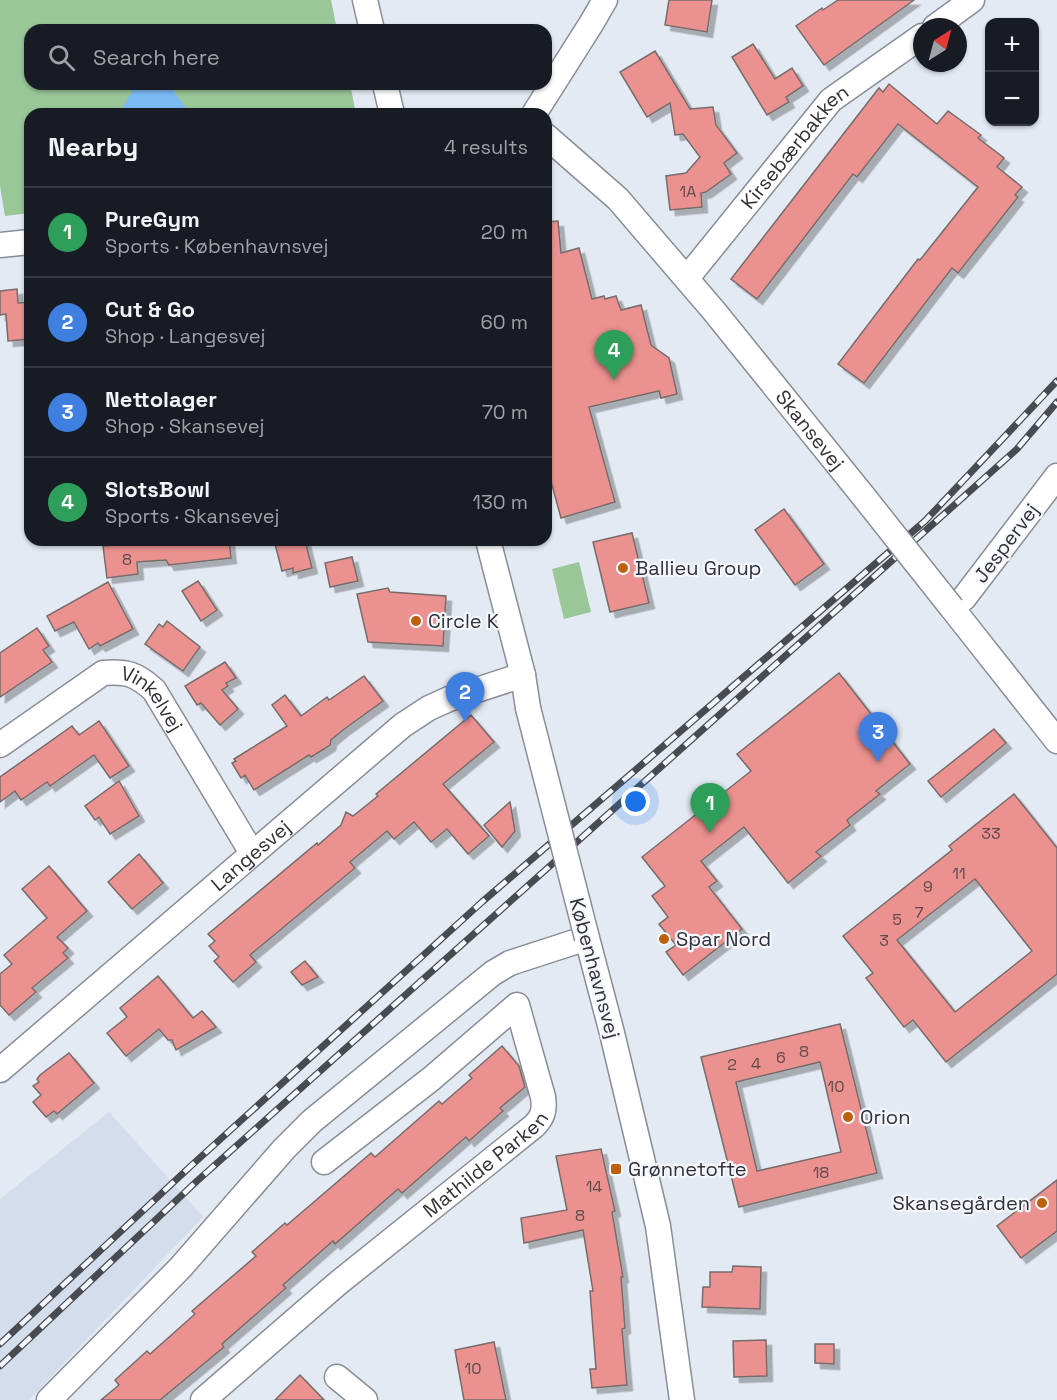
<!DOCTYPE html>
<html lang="en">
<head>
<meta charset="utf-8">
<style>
	:root { --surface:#171b24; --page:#20242c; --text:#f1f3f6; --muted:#9ea1a6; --line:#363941; --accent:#1a73e8 }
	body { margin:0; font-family:"Space Grotesk",sans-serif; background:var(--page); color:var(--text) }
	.controls { position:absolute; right:18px; top:18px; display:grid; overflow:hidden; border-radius:12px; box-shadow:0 2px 4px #0004 }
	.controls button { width:54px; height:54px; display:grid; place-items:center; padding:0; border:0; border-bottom:2px solid var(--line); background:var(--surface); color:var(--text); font:30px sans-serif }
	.compass { position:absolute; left:913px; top:18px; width:54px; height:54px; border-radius:50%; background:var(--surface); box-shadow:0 2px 4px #0004; rotate:36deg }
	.you { position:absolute; left:636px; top:802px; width:21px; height:21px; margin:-15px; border:4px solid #fff; border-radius:50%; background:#1a73e8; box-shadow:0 0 0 9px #1a73e833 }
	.badge { display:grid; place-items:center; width:39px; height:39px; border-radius:50%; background:var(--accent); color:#fff; font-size:20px; font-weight:700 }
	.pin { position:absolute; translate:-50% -50px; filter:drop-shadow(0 2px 3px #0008) }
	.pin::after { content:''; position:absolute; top:32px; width:21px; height:18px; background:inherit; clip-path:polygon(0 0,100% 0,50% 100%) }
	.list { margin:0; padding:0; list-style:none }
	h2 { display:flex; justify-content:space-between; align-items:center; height:78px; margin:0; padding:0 24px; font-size:26px }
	h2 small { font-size:20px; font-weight:400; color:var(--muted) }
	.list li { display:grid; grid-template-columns:39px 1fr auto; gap:18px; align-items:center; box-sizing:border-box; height:90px; padding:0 24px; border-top:2px solid var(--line) }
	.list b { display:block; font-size:22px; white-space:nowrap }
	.list p { margin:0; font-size:20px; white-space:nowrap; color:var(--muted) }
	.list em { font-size:20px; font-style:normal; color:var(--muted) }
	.icon { flex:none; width:33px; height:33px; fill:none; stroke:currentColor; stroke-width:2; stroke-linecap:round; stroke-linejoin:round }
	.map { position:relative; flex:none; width:1057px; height:1400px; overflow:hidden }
	.search { position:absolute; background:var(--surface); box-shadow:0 2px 4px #0004; left:24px; top:24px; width:528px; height:66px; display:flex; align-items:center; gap:15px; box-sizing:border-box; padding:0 21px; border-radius:18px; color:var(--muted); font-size:22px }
	.panel { position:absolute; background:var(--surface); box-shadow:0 2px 4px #0004; left:24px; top:108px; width:528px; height:438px; border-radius:18px }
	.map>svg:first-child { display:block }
</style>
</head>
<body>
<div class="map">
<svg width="1057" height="1400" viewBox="0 0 1057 1400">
	<defs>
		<filter id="shadow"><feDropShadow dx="5.5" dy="5.5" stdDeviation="0" flood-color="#0004"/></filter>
	</defs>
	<rect width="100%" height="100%" fill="#e4eaf4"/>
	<path fill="#d3ddec" d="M109 1112 203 1217 29 1400H0V1199Z"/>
	<g fill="#99c798">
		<path d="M0 0H331L337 30H30V84H350L356 114H30V213L5 216 0 186Z"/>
		<path d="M579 562 591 612 564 619 552 569Z"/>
	</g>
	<path fill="#7cbaf6" d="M136 84H165L172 89 191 114H119Z"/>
	<g fill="#eb9290" stroke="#776c6b" stroke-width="1.5" fill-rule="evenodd" filter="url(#shadow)">
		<path d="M669 0H712L707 32 665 25Z"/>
		<path d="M838 0H914L824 65 796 26 822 8 823 10Z"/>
		<path d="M753 44 775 79 792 68 803 86 786 97 789 102 767 115 732 57Z"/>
		<path d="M655 51 690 109 713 107 716 125 737 153 724 163 731 174 706 192 701 193 702 207 670 210 666 176 686 173 700 157 683 134 675 135 670 103 647 117 620 72Z"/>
		<path d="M889 84 937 124 948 111 981 135 978 138 1004 158 997 167 1022 187 1015 195 1018 197 958 273 952 268 864 383 838 364 918 259 920 260 978 187 898 124 857 177 853 174 757 299 731 279 879 88 883 92Z"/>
		<path d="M558 221 561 253 579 248 592 299 604 296 605 299 616 296 621 310 641 305 651 345 669 358 677 394 661 398 659 391 589 407 615 502 561 518 546 463V222Z"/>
		<path d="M17 289 18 303 30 302V339L8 341 6 314 0 315V291Z"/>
		<path d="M784 509 824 564 795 585 755 530Z"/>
		<path d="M632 533 649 603 610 612 593 542Z"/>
		<path d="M175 540H229L231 558 169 565 166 560 137 562 138 574 107 578 103 546Z"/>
		<path d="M274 540H305L312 568 293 573V568L282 571Z"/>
		<path d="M352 557 358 581 330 587 325 563Z"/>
		<path d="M198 581 217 610 201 621 182 591Z"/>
		<path d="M108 582 133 629 100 646 98 643 89 649 74 622 55 631 47 616Z"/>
		<path d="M388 588 390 592 446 596 443 646 368 642 357 594Z"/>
		<path d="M167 621 200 647 183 671 145 644 159 624 163 627Z"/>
		<path d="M37 628 49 646 43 650 52 662 0 697V653Z"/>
		<path d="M225 662 236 678 226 683 228 686 222 690 238 709 220 725 201 703 197 705 185 686Z"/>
		<path d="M839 673 910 764 876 791 880 794 847 820 850 825 816 852 821 856 788 883 744 827 701 861 717 881 709 887 742 929 683 975 666 952 676 945 659 924 668 917 652 896 665 886 642 857 751 771 737 754Z"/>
		<path d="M364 676 383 701 343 730 331 740 330 745 324 749 311 757 309 755 254 790 245 775 241 778 232 763 236 761 234 759 287 726 272 705 285 695 301 716 327 697 329 700Z"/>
		<path d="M471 715 494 742 443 784 489 836 468 854 447 829 431 842 414 822 394 839 387 831 350 862 355 868 250 955 256 962 233 982 214 961 219 957 209 946 215 941 208 934 317 843 318 845 341 825 346 812 353 816 378 796 376 794Z"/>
		<path d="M99 721 129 766 110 778 94 755 50 786 47 782 21 800 15 791 0 802V777L72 726 79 735Z"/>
		<path d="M994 729 1006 743 941 797 928 781Z"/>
		<path d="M119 781 139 816 110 834 99 817 95 820 85 806Z"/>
		<path d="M1014 794 1057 848V974L946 1062 913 1020 904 1027 866 978 873 973 843 936 952 850 949 846ZM975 879 1032 951 955 1012 897 940Z"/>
		<path d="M510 802 515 831 502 847 484 825Z"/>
		<path d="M139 854 163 883 132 909 108 882Z"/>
		<path d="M49 866 87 911 57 937 68 948 63 953 68 958 32 988 36 992 9 1015 0 1005V974L12 964 4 955 47 918 22 889Z"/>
		<path d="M305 961 318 977 302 985 291 972Z"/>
		<path d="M158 976 193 1018 202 1011 216 1027 176 1050 172 1040H168L159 1029 126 1056 107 1033 127 1017 120 1008Z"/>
		<path d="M840 1024 877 1173 739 1207 701 1057ZM820 1062 841 1152 757 1171 736 1082Z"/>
		<path d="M502 1046 519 1066 525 1087 500 1108 503 1111 469 1141 466 1137 402 1193 398 1189 335 1244 333 1241 283 1285 286 1288 222 1344 224 1347 160 1400H101L119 1385 115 1380 147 1351 150 1354 195 1314 192 1311 256 1256 252 1252 285 1223 287 1225 371 1153 375 1157 439 1101 442 1104 472 1078 469 1075Z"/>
		<path d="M69 1053 94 1083 57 1114 54 1111 46 1117 33 1102 41 1095 33 1086 39 1082 37 1079 40 1075Z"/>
		<path d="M601 1149 615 1211 612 1212 623 1277H621L625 1328 622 1329 627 1385 592 1388 590 1369H596L590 1291H593L583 1230 524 1243 521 1218 567 1210 556 1156Z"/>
		<path d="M1057 1180V1231L1021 1258 997 1226Z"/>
		<path d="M733 1266 761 1267 760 1309 702 1307 703 1287H710V1272H732Z"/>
		<path d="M766 1340 767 1376 734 1377 733 1341Z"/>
		<path d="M494 1342 506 1400H464L455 1350Z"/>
		<path d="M815 1344H834V1364L815 1363Z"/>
		<path d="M300 1375 324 1400H275Z"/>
	</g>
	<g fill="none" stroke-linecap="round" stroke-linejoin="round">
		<g stroke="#888d96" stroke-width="27">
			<g id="minor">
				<path d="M365 0 372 30"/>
				<path d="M935 27 972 0"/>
				<path d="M385 84 392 114"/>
				<path d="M534 114 591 24 605 0"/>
				<path id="s1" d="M546 136 618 199 714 311 864 497"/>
				<path d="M0 245 30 242"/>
				<path id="s2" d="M687 278 831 100 922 36"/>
				<path d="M1057 476 964 598 952 608 1057 741"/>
				<path d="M488 540 523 675 528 708"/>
				<path id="s3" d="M0 745 103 673C127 671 136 674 154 690L252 853"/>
				<path id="s4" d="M0 1070 403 725 429 708 449 699 523 675"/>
				<path d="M337 1377 365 1400"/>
				<path d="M49 1400 181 1267 284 1149 312 1121 493 973 510 963 587 938 612 1033 658 1226 682 1400"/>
				<path id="s5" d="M203 1400 337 1284 534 1126C543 1117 545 1110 543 1097L517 1005 431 1079 324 1162"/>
			</g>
		</g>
		<use href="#minor" stroke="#fff" stroke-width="24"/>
		<g stroke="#484b50" stroke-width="7">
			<g id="rail">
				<path d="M0 1344 193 1164 482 902 925 521 1057 381"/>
				<path d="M0 1366 197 1181 1017 449 1057 402"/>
			</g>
		</g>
		<use href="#rail" stroke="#f4f7fd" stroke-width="4.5" stroke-dasharray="14" stroke-linecap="butt"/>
		<g stroke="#888d96" stroke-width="27" stroke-linecap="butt">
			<g id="minor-bridge">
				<path d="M864 497 952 608"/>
				<path d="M528 708 587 938"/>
			</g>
		</g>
		<use href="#minor-bridge" stroke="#fff" stroke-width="24"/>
	</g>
	<g fill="#bc600b" stroke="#f4f7fd" stroke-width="2">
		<circle cx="623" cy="568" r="6"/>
		<circle cx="416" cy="621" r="6"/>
		<circle cx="664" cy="939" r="6"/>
		<circle cx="848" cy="1117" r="6"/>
		<rect x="610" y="1163" width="12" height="12" rx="3"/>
		<circle cx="1042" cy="1203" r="6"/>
	</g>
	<g text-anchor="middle" stroke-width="4.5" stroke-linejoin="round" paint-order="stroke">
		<g font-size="16" fill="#5f4a4c">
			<text x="688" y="197">1A</text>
			<text x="127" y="565">8</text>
			<text x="991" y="839">33</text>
			<text x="959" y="879">11</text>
			<text x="928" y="892">9</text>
			<text x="919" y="918">7</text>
			<text x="897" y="925">5</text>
			<text x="884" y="946">3</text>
			<text x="804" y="1057">8</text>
			<text x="781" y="1063">6</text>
			<text x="756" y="1069">4</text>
			<text x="732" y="1070">2</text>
			<text x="836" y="1092">10</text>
			<text x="821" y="1178">18</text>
			<text x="594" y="1192">14</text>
			<text x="580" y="1221">8</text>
			<text x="473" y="1374">10</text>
		</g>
		<g font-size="20" fill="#303236" stroke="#f4f7fd">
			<text dy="7" stroke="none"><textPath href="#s2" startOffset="170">Kirsebærbakken</textPath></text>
			<text dy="7" stroke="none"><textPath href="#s1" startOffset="396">Skansevej</textPath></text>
			<text transform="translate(1006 543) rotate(-53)" y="7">Jespervej</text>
			<text dy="7" stroke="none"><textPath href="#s3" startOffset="186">Vinkelvej</textPath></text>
			<text dy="7" stroke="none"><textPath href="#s4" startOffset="330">Langesvej</textPath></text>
			<text transform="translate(595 968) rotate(75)" y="7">Københavnsvej</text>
			<text dy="7" stroke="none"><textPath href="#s5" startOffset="368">Mathilde Parken</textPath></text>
		</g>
		<g font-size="20" fill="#303236" stroke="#f4f7fd" text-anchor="start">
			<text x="635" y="575">Ballieu Group</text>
			<text x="428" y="628">Circle K</text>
			<text x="676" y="946">Spar Nord</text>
			<text x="860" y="1124">Orion</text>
			<text x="628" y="1176">Grønnetofte</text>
			<text x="1030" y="1210" text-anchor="end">Skansegården</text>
		</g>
	</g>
</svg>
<div class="controls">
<button>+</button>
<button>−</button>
</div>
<svg class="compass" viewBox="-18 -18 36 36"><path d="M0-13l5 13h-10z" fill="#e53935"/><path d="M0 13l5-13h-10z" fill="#9ea1a6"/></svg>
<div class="you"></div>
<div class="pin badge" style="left:710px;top:833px;background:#2e9e5b">1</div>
<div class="pin badge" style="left:465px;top:722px;background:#3f7fe0">2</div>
<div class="pin badge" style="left:878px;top:762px;background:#3f7fe0">3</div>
<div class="pin badge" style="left:614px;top:380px;background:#2e9e5b">4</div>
<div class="search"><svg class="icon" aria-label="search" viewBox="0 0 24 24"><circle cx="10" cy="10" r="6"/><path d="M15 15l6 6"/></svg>Search here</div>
<section class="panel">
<h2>Nearby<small>4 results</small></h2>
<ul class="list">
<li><span class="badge" style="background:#2e9e5b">1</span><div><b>PureGym</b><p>Sports · Københavnsvej</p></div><em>20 m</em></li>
<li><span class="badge" style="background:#3f7fe0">2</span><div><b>Cut &amp; Go</b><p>Shop · Langesvej</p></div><em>60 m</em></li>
<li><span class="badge" style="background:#3f7fe0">3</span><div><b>Nettolager</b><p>Shop · Skansevej</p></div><em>70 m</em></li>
<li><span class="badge" style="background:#2e9e5b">4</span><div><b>SlotsBowl</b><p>Sports · Skansevej</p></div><em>130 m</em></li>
</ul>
</section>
</div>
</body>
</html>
